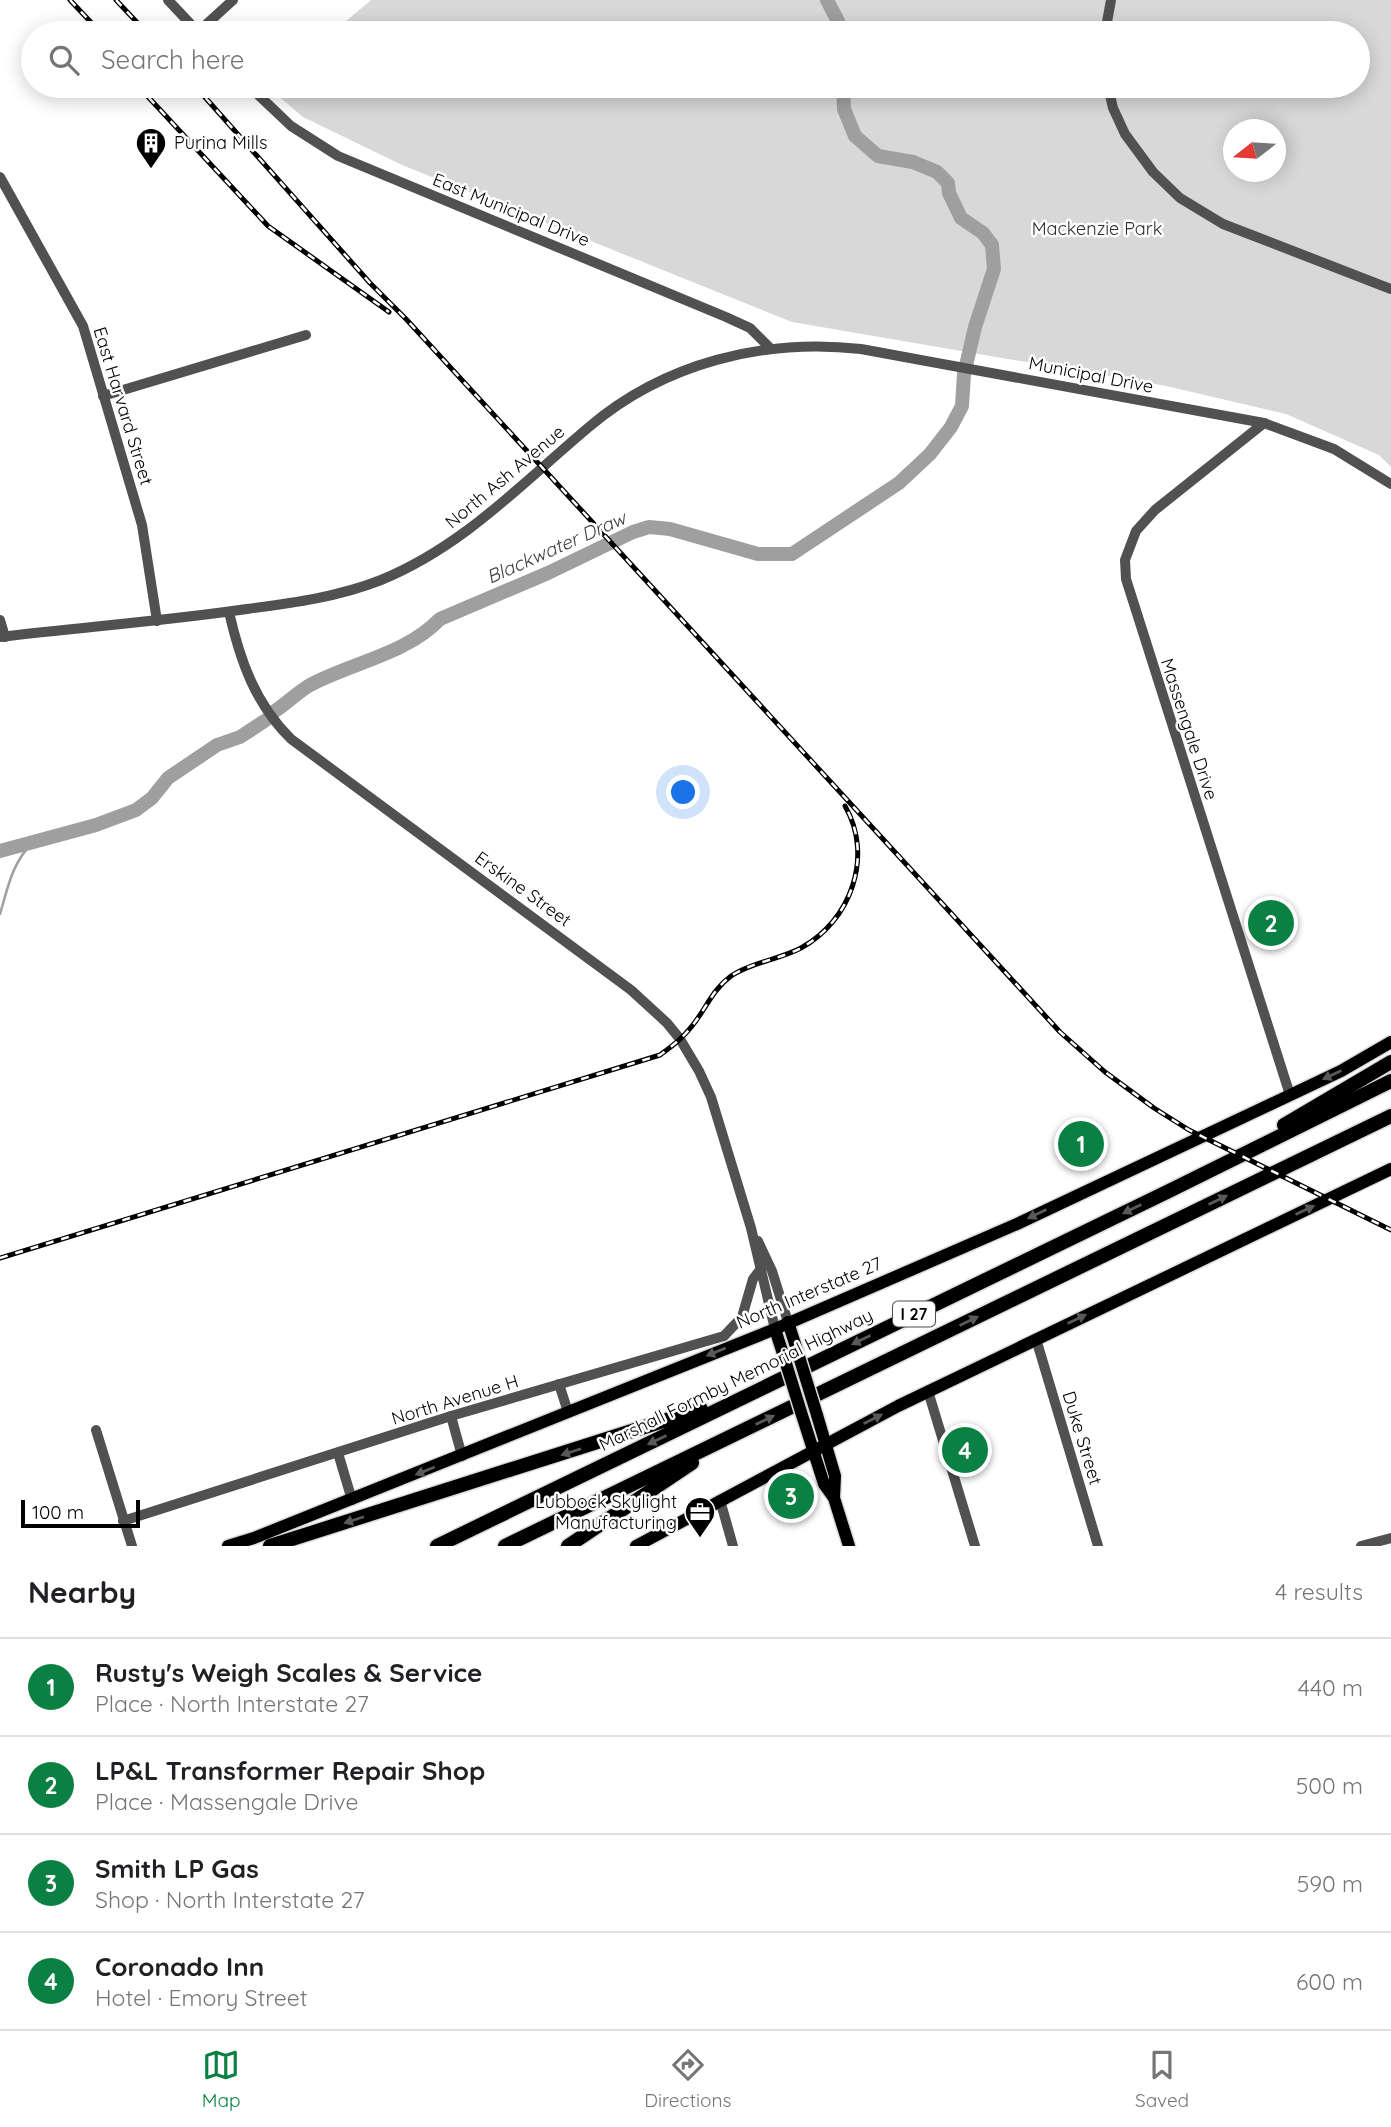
<!DOCTYPE html>
<html lang="en">
<head>
<meta charset="utf-8">
<style>
	:root { --surface:#fff; --page:#f2f2f2; --text:#202124; --muted:#757577; --line:#e0e0e0; --accent:#0b8043 }
	body { margin:0; font-family:Quicksand,sans-serif; background:var(--page); color:var(--text) }
	.compass { position:absolute; left:1223px; top:119px; width:63px; height:63px; border-radius:50%; background:var(--surface); box-shadow:0 4px 18px #0003; rotate:253deg }
	.scale { position:absolute; left:21px; bottom:18px; width:119px; box-sizing:border-box; padding-left:7px; border:4px solid #000; border-top:0; font-size:19px; line-height:24px; white-space:nowrap; color:#000; -webkit-text-stroke:5px #fff; paint-order:stroke }
	.you { position:absolute; left:684px; top:793px; width:24px; height:24px; margin:-18px; border:5px solid #fff; border-radius:50%; background:#1a73e8; box-shadow:0 0 0 10px #1a73e833 }
	.badge { display:grid; place-items:center; width:46px; height:46px; border-radius:50%; background:var(--accent); color:#fff; font-size:23px; font-weight:700 }
	.pin { position:absolute; translate:-50% -50%; border:4px solid #fff; box-shadow:0 2px 7px #0006 }
	.list { margin:0; padding:0; list-style:none }
	h2 { display:flex; justify-content:space-between; align-items:center; height:91px; margin:0; padding:0 28px; font-size:30px }
	h2 small { font-size:23px; font-weight:400; color:var(--muted) }
	.list li { display:grid; grid-template-columns:46px 1fr auto; gap:21px; align-items:center; box-sizing:border-box; height:98px; padding:0 28px; border-top:2px solid var(--line) }
	.list b { display:block; font-size:26px; white-space:nowrap }
	.list p { margin:0; font-size:23px; white-space:nowrap; color:var(--muted) }
	.list em { font-size:23px; font-style:normal; color:var(--muted) }
	.icon { flex:none; width:38px; height:38px; fill:none; stroke:currentColor; stroke-width:2; stroke-linecap:round; stroke-linejoin:round }
	.map { position:relative; flex:none; width:1391px; height:1546px; overflow:hidden }
	.search { position:absolute; background:var(--surface); box-shadow:0 4px 18px #0003; left:21px; right:21px; top:21px; height:77px; display:flex; align-items:center; gap:18px; box-sizing:border-box; padding:0 24px; border-radius:38px; color:var(--muted); font-size:26px }
	.sheet { height:483px; background:var(--surface) }
	nav { display:flex; justify-content:space-around; align-items:center; box-sizing:border-box; height:98px; border-top:2px solid var(--line); background:var(--surface); font-size:19px; color:var(--muted) }
	nav a { display:grid; justify-items:center; gap:4px }
	nav .on { color:var(--accent) }
	.map>svg:first-child { display:block }
</style>
</head>
<body>
<div class="map">
<svg width="1391" height="1546" viewBox="0 0 1391 1546">
	<rect width="100%" height="100%" fill="#fff"/>
	<path fill="#d8d8d8" fill-rule="evenodd" d="M371 0H1391V467L1379 455 1286 414 1166 386 792 322 402 165 303 117 269 88 271 86H1358V33H332ZM1234 130H1276V172H1234Z"/>
	<g fill="none" stroke-linecap="round" stroke-linejoin="round">
		<path stroke="#9f9f9f" stroke-width="2.5" d="M0 914C8 887 12 863 33 842"/>
		<g stroke="#9f9f9f" stroke-width="14">
			<path d="M827 0 844 33"/>
			<path d="M275 711C287 703 298 692 310 685 353 662 405 655 440 619L548 573 633 532 649 527 670 529 758 554H792L899 483 930 454 951 427 962 406 964 374 975 327 994 269 992 245 983 233 961 218 949 193 948 183 937 172 913 162 878 156 855 136 844 109 843 86"/>
			<path d="M0 851 96 825 136 810 152 798 168 778 217 745 240 737 266 720"/>
		</g>
		<g stroke="#dbdbdb" stroke-width="15">
			<g id="major">
				<path d="M788 1322 797 1350"/>
				<path d="M775 1329 784 1357"/>
				<path d="M801 1412 824 1484 834 1498 849 1546"/>
				<path d="M817 1415 835 1476 834 1498"/>
				<path d="M228 1546 254 1538 775 1329 1017 1224 1341 1071 1391 1042"/>
				<path d="M636 1546 898 1406 1391 1169"/>
			</g>
		</g>
		<g stroke="#dbdbdb" stroke-width="17">
			<g id="highway">
				<path d="M1284 1125 1391 1062"/>
				<path d="M270 1546 701 1409"/>
				<path d="M437 1546 1169 1191 1391 1081"/>
				<path d="M505 1546 1391 1116"/>
				<path d="M568 1546 692 1463"/>
			</g>
		</g>
		<g stroke="#515151" stroke-width="10">
			<path d="M168 0 199 33"/>
			<path d="M198 32 233 0"/>
			<path d="M1105 33 1111 0"/>
			<path d="M249 86 291 126 338 156 726 317 750 328 771 349"/>
			<path d="M1108 86 1113 108 1125 134 1153 172 1180 198 1223 224 1391 289"/>
			<path d="M0 177 83 326 142 525 157 621"/>
			<path d="M103 396 306 335"/>
			<path d="M1264 423 1155 510 1136 531 1125 560 1126 579 1290 1095"/>
			<path d="M229 612C240 660 255 704 291 739L631 990 667 1023 680 1039 699 1071 711 1097 751 1228 775 1329"/>
			<path d="M0 620 5 637"/>
			<path d="M0 637C82 627 165 621 247 609 293 603 338 597 381 580 464 546 522 483 589 427 664 363 764 338 861 349L1264 423 1334 449 1391 484"/>
			<path d="M758 1241 772 1271 788 1322"/>
			<path d="M1036 1339 1098 1546"/>
			<path d="M559 1384 568 1412"/>
			<path d="M928 1391 975 1546"/>
			<path d="M451 1416 462 1456"/>
			<path d="M96 1430 132 1546"/>
			<path d="M338 1453 352 1500"/>
			<path d="M720 1500 733 1546"/>
			<path d="M123 1521 451 1416 724 1336 742 1317 753 1279 760 1270"/>
			<path d="M1361 1546 1391 1538"/>
		</g>
		<use href="#major" stroke="#000" stroke-width="12"/>
		<use href="#highway" stroke="#000" stroke-width="14"/>
		<g stroke="#000" stroke-width="5">
			<g id="rail">
				<path d="M70 0 101 33"/>
				<path d="M116 0 147 33"/>
				<path d="M138 86 268 226 389 312"/>
				<path d="M195 86 370 283 406 319 1060 1032 1105 1072 1154 1108 1189 1130 1391 1230"/>
				<path d="M0 1258 660 1055C672 1046 683 1038 692 1026 706 1009 712 990 731 976 752 962 778 960 801 948 851 921 874 856 845 806"/>
			</g>
		</g>
		<use href="#rail" stroke="#fff" stroke-width="2.5" stroke-dasharray="8" stroke-linecap="butt"/>
		<g stroke="#dbdbdb" stroke-width="15" stroke-linecap="butt">
			<g id="major-bridge">
				<path d="M797 1350 817 1415"/>
				<path d="M784 1357 801 1412"/>
			</g>
		</g>
		<use href="#major-bridge" stroke="#000" stroke-width="12"/>
	</g>
	<defs><path id="oneway-solid" d="M-6-.8H1V-3.2L6.5 0L1 3.2V.8H-6Z" transform="scale(1.75)"/></defs>
	<g fill="#595959">
		<use href="#oneway-solid" transform="translate(1332 1075) rotate(155)"/>
		<use href="#oneway-solid" transform="translate(1218 1200) rotate(-26)"/>
		<use href="#oneway-solid" transform="translate(1132 1209) rotate(154)"/>
		<use href="#oneway-solid" transform="translate(1305 1210) rotate(-25)"/>
		<use href="#oneway-solid" transform="translate(1037 1214) rotate(154)"/>
		<use href="#oneway-solid" transform="translate(1077 1319) rotate(-26)"/>
		<use href="#oneway-solid" transform="translate(969 1321) rotate(-26)"/>
		<use href="#oneway-solid" transform="translate(861 1340) rotate(154)"/>
		<use href="#oneway-solid" transform="translate(716 1352) rotate(158)"/>
		<use href="#oneway-solid" transform="translate(873 1419) rotate(-27)"/>
		<use href="#oneway-solid" transform="translate(765 1420) rotate(-26)"/>
		<use href="#oneway-solid" transform="translate(657 1440) rotate(154)"/>
		<use href="#oneway-solid" transform="translate(571 1452) rotate(162)"/>
		<use href="#oneway-solid" transform="translate(425 1471) rotate(158)"/>
		<use href="#oneway-solid" transform="translate(354 1520) rotate(162)"/>
	</g>
	<defs>
		<g id="building-pin" transform="scale(1.575)"><path d="M0 17L-7.5 6A9.5 9.5 0 1 1 7.5 6Z" fill="#000" stroke="#fff"/><path d="M-4-6H4V6H1V3H-1V6H-4ZM-2.5-4.3h1.7v1.8h-1.7ZM.8-4.3h1.7v1.8H.8ZM-2.5-1h1.7V.8h-1.7ZM.8-1h1.7V.8H.8Z" fill="#fff"/></g>
		<g id="office-pin" transform="scale(1.575)"><path d="M0 17L-7.5 6A9.5 9.5 0 1 1 7.5 6Z" fill="#000" stroke="#fff"/><path d="M-6-3h4V-5.5h4V-3h4V5H-6ZM-1-4.5V-3h2v-1.5ZM-6 0V1H6V0Z" fill="#fff"/></g>
	</defs>
	<g fill-rule="evenodd">
		<use href="#building-pin" x="151" y="143"/>
		<use href="#office-pin" x="700" y="1512"/>
	</g>
	<g text-anchor="middle" stroke-width="5" stroke-linejoin="round" paint-order="stroke">
		<rect fill="#fff" stroke="#4c4c4c" stroke-width="2" x="893" y="1301.5" width="42" height="25" rx="5"/>
		<g font-size="16" font-weight="bold" fill="#000">
			<text x="914" y="1320">I 27</text>
		</g>
		<g font-size="18" fill="#000" stroke="#fff" text-anchor="start">
			<text x="174" y="149">Purina Mills</text>
			<text x="677" y="1508" text-anchor="end">Lubbock Skylight<tspan x="677" dy="21">Manufacturing</tspan></text>
		</g>
		<g font-size="18" fill="#000" stroke="#fff">
			<text transform="translate(511 210) rotate(22)" y="6">East Municipal Drive</text>
			<text transform="translate(1091 375) rotate(11)" y="6">Municipal Drive</text>
			<text transform="translate(123 406) rotate(73)" y="6">East Harvard Street</text>
			<text transform="translate(505 477) rotate(-40)" y="6">North Ash Avenue</text>
			<text transform="translate(1189 729) rotate(72)" y="6">Massengale Drive</text>
			<text transform="translate(523 889) rotate(36)" y="6">Erskine Street</text>
			<text transform="translate(809 1293) rotate(-23)" y="6">North Interstate 27</text>
			<text transform="translate(736 1380) rotate(-26)" y="6">Marshall Formby Memorial Highway</text>
			<text transform="translate(455 1400) rotate(-17)" y="6">North Avenue H</text>
			<text transform="translate(1082 1438) rotate(73)" y="6">Duke Street</text>
		</g>
		<g font-size="18" fill="#2f2f2f" stroke="#fff">
			<text x="1097" y="235">Mackenzie Park</text>
		</g>
		<g font-size="19" font-style="italic" fill="#404040" stroke="#fff">
			<text transform="translate(556 547) rotate(-24)" y="7">Blackwater Draw</text>
		</g>
	</g>
</svg>
<svg class="compass" viewBox="-18 -18 36 36"><path d="M0-13l5 13h-10z" fill="#e53935"/><path d="M0 13l5-13h-10z" fill="#757577"/></svg>
<div class="scale">100 m</div>
<div class="you"></div>
<div class="pin badge" style="left:1081px;top:1144px">1</div>
<div class="pin badge" style="left:1271px;top:923px">2</div>
<div class="pin badge" style="left:791px;top:1496px">3</div>
<div class="pin badge" style="left:965px;top:1450px">4</div>
<div class="search"><svg class="icon" aria-label="search" viewBox="0 0 24 24"><circle cx="10" cy="10" r="6"/><path d="M15 15l6 6"/></svg>Search here</div>
</div>
<section class="sheet">
<h2>Nearby<small>4 results</small></h2>
<ul class="list">
<li><span class="badge">1</span><div><b>Rusty's Weigh Scales &amp; Service</b><p>Place · North Interstate 27</p></div><em>440 m</em></li>
<li><span class="badge">2</span><div><b>LP&amp;L Transformer Repair Shop</b><p>Place · Massengale Drive</p></div><em>500 m</em></li>
<li><span class="badge">3</span><div><b>Smith LP Gas</b><p>Shop · North Interstate 27</p></div><em>590 m</em></li>
<li><span class="badge">4</span><div><b>Coronado Inn</b><p>Hotel · Emory Street</p></div><em>600 m</em></li>
</ul>
</section>
<nav>
<a class="on"><svg class="icon" aria-label="map" viewBox="0 0 24 24"><path d="M3 6l6-2 6 2 6-2v14l-6 2-6-2-6 2zM9 4v14M15 6v14"/></svg>Map</a>
<a><svg class="icon" aria-label="directions" viewBox="0 0 24 24"><path d="M12 3l9 9-9 9-9-9zM9 14v-3h6M13 9l2 2-2 2"/></svg>Directions</a>
<a><svg class="icon" aria-label="saved" viewBox="0 0 24 24"><path d="M7 4h10v16l-5-4-5 4z"/></svg>Saved</a>
</nav>
</body>
</html>
